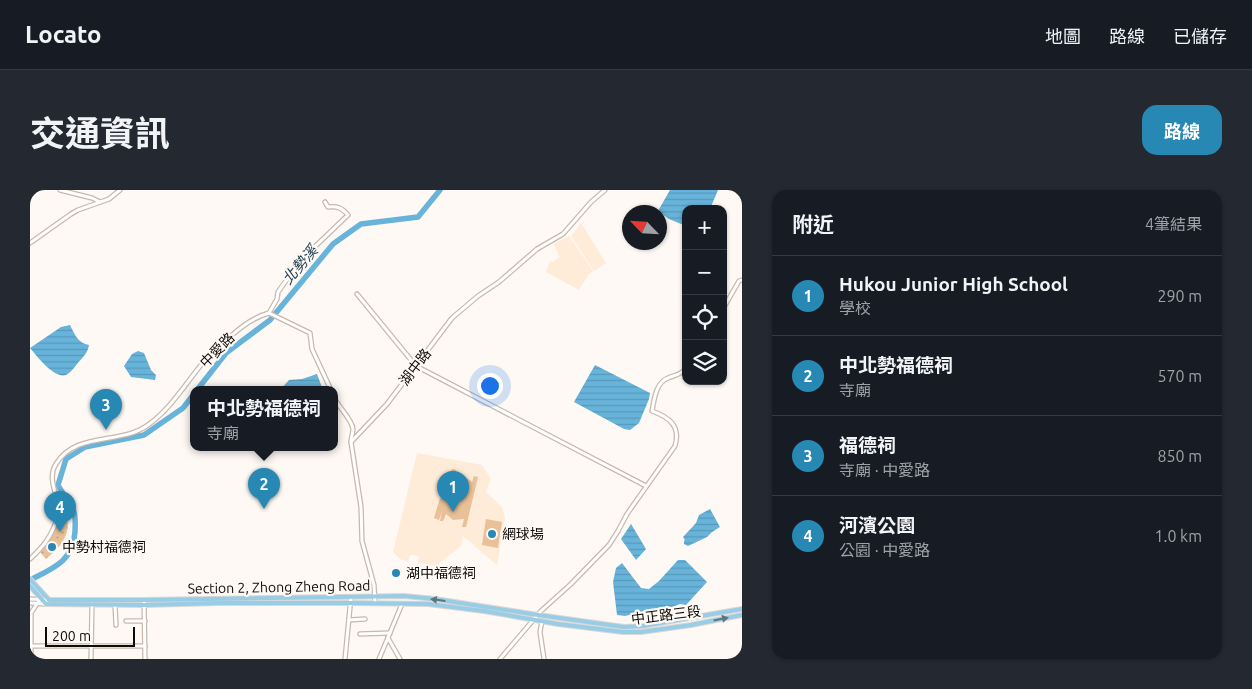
<!DOCTYPE html>
<html lang="zh-TW">
<head>
<meta charset="utf-8">
<style>
	:root { --surface:#171b24; --page:#242831; --text:#f1f3f6; --muted:#9ea1a6; --line:#363941; --accent:#2788b3 }
	body { margin:0; font-family:Ubuntu,"Noto Sans TC",sans-serif; background:var(--page); color:var(--text) }
	.controls { position:absolute; right:15px; top:15px; display:grid; overflow:hidden; border-radius:10px; box-shadow:0 1px 4px #0004 }
	.controls button { width:45px; height:45px; display:grid; place-items:center; padding:0; border:0; border-bottom:1px solid var(--line); background:var(--surface); color:var(--text); font:25px sans-serif }
	.compass { position:absolute; left:592px; top:15px; width:45px; height:45px; border-radius:50%; background:var(--surface); box-shadow:0 1px 4px #0004; rotate:295deg }
	.scale { position:absolute; left:15px; bottom:12px; width:90px; box-sizing:border-box; padding-left:5px; border:2px solid #0f0b07; border-top:0; font-size:14px; line-height:18px; white-space:nowrap; color:#0f0b07; -webkit-text-stroke:4px #fef9f4; paint-order:stroke }
	.you { position:absolute; left:459px; top:195px; width:18px; height:18px; margin:-12px; border:4px solid #fff; border-radius:50%; background:#1a73e8; box-shadow:0 0 0 8px #1a73e833 }
	.badge { display:grid; place-items:center; width:32px; height:32px; border-radius:50%; background:var(--accent); color:#fff; font-size:16px; font-weight:700 }
	.pin { position:absolute; translate:-50% -41px; filter:drop-shadow(0 1px 2px #0008) }
	.pin::after { content:''; position:absolute; top:26px; width:18px; height:15px; background:inherit; clip-path:polygon(0 0,100% 0,50% 100%) }
	.popup { position:absolute; left:160px; top:196px; width:148px; height:65px; box-sizing:border-box; display:grid; place-content:center; border-radius:10px; background:var(--surface); filter:drop-shadow(0 1px 4px #0005); font-size:16px; white-space:nowrap; color:var(--muted) }
	.popup b { font-size:19px; color:var(--text) }
	.popup::after { content:''; position:absolute; left:50%; top:100%; margin-left:-10px; border:10px solid transparent; border-top-color:var(--surface) }
	.list { margin:0; padding:0; list-style:none }
	h2 { display:flex; justify-content:space-between; align-items:center; height:65px; margin:0; padding:0 20px; font-size:21px }
	h2 small { font-size:16px; font-weight:400; color:var(--muted) }
	.list li { display:grid; grid-template-columns:32px 1fr auto; gap:15px; align-items:center; box-sizing:border-box; height:80px; padding:0 20px; border-top:1px solid var(--line) }
	.list b { display:block; font-size:19px; white-space:nowrap }
	.list p { margin:0; font-size:16px; white-space:nowrap; color:var(--muted) }
	.list em { font-size:16px; font-style:normal; color:var(--muted) }
	.icon { flex:none; width:28px; height:28px; fill:none; stroke:currentColor; stroke-width:2; stroke-linecap:round; stroke-linejoin:round }
	.map { position:relative; flex:none; width:712px; height:469px; overflow:hidden; border-radius:15px }
	header { display:flex; align-items:center; gap:30px; box-sizing:border-box; height:70px; padding:0 25px; background:var(--surface); border-bottom:1px solid var(--line) }
	header strong { font-size:24px }
	nav { display:flex; gap:28px; margin-inline-start:auto; font-size:18px }
	.intro { display:flex; align-items:center; justify-content:space-between; box-sizing:border-box; height:120px; padding:0 30px }
	h1 { margin:0; font-size:35px }
	.button { padding:12px 22px; border-radius:15px; background:var(--accent); color:#fff; font-size:18px; font-weight:700 }
	main { display:flex; gap:30px; padding:0 30px }
	aside { flex:1; background:var(--surface); border-radius:15px; box-shadow:0 1px 4px #0004 }
	.map>svg:first-child { display:block }
</style>
</head>
<body>
<header>
<strong>Locato</strong>
<nav><a>地圖</a><a>路線</a><a>已儲存</a></nav>
</header>
<div class="intro"><h1>交通資訊</h1><a class="button">路線</a></div>
<main>
<div class="map">
<svg width="712" height="469" viewBox="0 0 712 469">
	<defs>
		<pattern id="green-dots" width="8" height="8" patternUnits="userSpaceOnUse" patternTransform="scale(1.25)"><rect width="8" height="8" fill="#e9c098"/><path d="M2 2h.1M6 6h.1" fill="none" stroke="#c7a482" stroke-width="1.8" stroke-linecap="round"/></pattern>
		<pattern id="water-rules" width="6" height="5" patternUnits="userSpaceOnUse" patternTransform="scale(1.25)"><rect width="6" height="5" fill="#67b3da"/><path d="M0 2.5h6" fill="none" stroke="#5899ba"/></pattern>
	</defs>
	<rect width="100%" height="100%" fill="#fef9f4"/>
	<g fill="#feebd8">
		<path d="M551 33 576 73 564 81 541 46Z"/>
		<path d="M539 46 563 81 557 86 554 85 557 87 549 100 516 82 520 71 523 72 529 67 530 68 524 54Z"/>
		<path d="M387 263 452 275 461 289 456 302 472 317 475 328 467 375 433 346 431 356 406 376 387 373 389 367 384 365H380L378 372 370 369 363 362Z"/>
	</g>
	<path fill="url(#green-dots)" d="M32 318C34 321 36 325 37 329 41 346 28 359 16 369L10 362C23 347 26 336 32 318Z"/>
	<g fill="#e9c098">
		<path d="M422 279 426 280 424 289 425 290C432 286 436 286 442 292L444 286 448 287 436 337H432L434 329 423 330 416 324 413 331H410L412 321 409 330 404 328 410 308 415 309Z"/>
		<path d="M456 329 472 332 468 358 452 355Z"/>
	</g>
	<g fill="url(#water-rules)">
		<path d="M640 0H688L680 19H656V36L639 29 628 21Z"/>
		<path d="M40 135C45 145 48 153 59 155 58 163 52 168 47 174 44 178 40 183 36 185 24 189 7 166 0 158L31 137Z"/>
		<path d="M108 161 114 163 121 180 126 185 125 190 101 187 94 176 102 164Z"/>
		<path d="M565 175 620 203 619 209 609 233 600 240 594 239 544 212Z"/>
		<path d="M287 184 293 200H250L259 190 272 189Z"/>
		<path d="M680 319 690 337 682 342 677 347 658 356 654 354V351L655 350 653 347 666 333 669 325Z"/>
		<path d="M601 334 616 359 606 370 591 349Z"/>
		<path d="M648 370H655L677 392 656 415 650 414 632 421H617L595 426 587 425 583 392 586 378 592 373 611 398 619 399 629 391Z"/>
	</g>
	<g fill="none" stroke-linecap="round" stroke-linejoin="round">
		<g stroke="#67b3da" stroke-width="5.5">
			<path d="M167 200 196 163 240 130 303 54 331 34 388 27 410 0"/>
			<path d="M0 390C24 378 43 371 45 342 45 336 46 328 44 322 40 313 33 304 28 295L36 269 55 257 114 245 153 218 164 204"/>
		</g>
		<g stroke="#c6b9ad" stroke-width="5.5">
			<g id="minor">
				<path d="M30 0 62 8 70 12"/>
				<path d="M0 53 41 24 48 20 79 9 90 0"/>
				<path d="M327 104 386 176 616 296"/>
				<path d="M693 119 709 91 712 90"/>
				<path d="M239 123 280 143 282 159 301 200"/>
				<path d="M304 207C308 217 322 229 323 239 323 243 321 248 321 252"/>
				<path d="M0 369C14 356 21 347 27 329 29 325 30 322 29 318 27 304 17 288 26 274 46 241 91 255 118 235 142 218 157 191 176 169 183 161 192 154 201 146 212 136 224 127 239 123L247 109 248 102 271 70 318 25C312 18 308 16 298 17L295 12"/>
				<path d="M0 409 19 410"/>
				<path d="M114 410 115 469"/>
				<path d="M0 413 16 414"/>
				<path d="M345 413 344 395 332 351 331 317 321 252 357 214 422 128 448 106 469 92 507 59 533 44 561 12 575 0"/>
				<path d="M85 415 86 435"/>
				<path d="M319 430 335 429"/>
				<path d="M96 431H115"/>
				<path d="M512 431 510 442 514 469"/>
				<path d="M330 444 360 443"/>
				<path d="M358 448 370 469"/>
				<path d="M0 456H115"/>
				<path d="M1 469V423L11 408"/>
				<path d="M61 469 62 414"/>
				<path d="M315 469 321 407"/>
				<path d="M349 469 372 414"/>
				<path d="M470 469 511 421 541 394 579 355 588 341 597 324 645 256C651 236 639 227 622 221 624 210 626 192 638 188 645 185 651 185 656 178"/>
			</g>
		</g>
		<g stroke="#d9d8d7" stroke-width="6">
			<g id="major">
				<path d="M0 389 19 410H114L374 406 405 409 508 425 594 437 613 436 712 419"/>
				<path d="M0 396 16 414 115 415 189 413H322L398 414 454 421 528 434 593 442H611L661 435 712 425"/>
			</g>
		</g>
		<use href="#minor" stroke="#fff" stroke-width="3"/>
		<use href="#major" stroke="#99cce5" stroke-width="4"/>
	</g>
	<defs><path id="oneway-solid" d="M-6-.8H1V-3.2L6.5 0L1 3.2V.8H-6Z" transform="scale(1.25)"/></defs>
	<g fill="#5b7581">
		<use href="#oneway-solid" transform="translate(408 410) rotate(-173)"/>
		<use href="#oneway-solid" transform="translate(691 429) rotate(-11)"/>
	</g>
	<g fill="#2788b3" stroke="#fef9f4" stroke-width="2">
		<circle cx="462" cy="344" r="5"/>
		<circle cx="22" cy="357" r="5"/>
		<circle cx="366" cy="383" r="5"/>
	</g>
	<g text-anchor="middle" stroke-width="4.5" stroke-linejoin="round" paint-order="stroke">
		<g font-size="14" fill="#0f0b07" stroke="#fef9f4">
			<text transform="translate(187 160) rotate(-45)" y="5">中愛路</text>
			<text transform="translate(385 177) rotate(-53)" y="5">湖中路</text>
			<text transform="translate(249 397) rotate(-1)" y="5">Section 2, Zhong Zheng Road</text>
			<text transform="translate(636 425) rotate(-7)" y="5">中正路三段</text>
		</g>
		<g font-size="14" fill="#0f0b07" stroke="#fef9f4" text-anchor="start">
			<text x="472" y="349">網球場</text>
			<text x="32" y="362">中勢村福德祠</text>
			<text x="376" y="388">湖中福德祠</text>
		</g>
		<g font-size="15" font-style="italic" fill="#163849" stroke="#fef9f4">
			<text transform="translate(270 75) rotate(-50)" y="5">北勢溪</text>
		</g>
	</g>
</svg>
<div class="controls">
<button>+</button>
<button>−</button>
<button><svg class="icon" aria-label="locate" viewBox="0 0 24 24"><circle cx="12" cy="12" r="6"/><path d="M12 2v4M12 18v4M2 12h4M18 12h4"/></svg></button>
<button><svg class="icon" aria-label="layers" viewBox="0 0 24 24"><path d="M12 4l9 5-9 5-9-5zM3 14l9 5 9-5"/></svg></button>
</div>
<svg class="compass" viewBox="-18 -18 36 36"><path d="M0-13l5 13h-10z" fill="#e53935"/><path d="M0 13l5-13h-10z" fill="#9ea1a6"/></svg>
<div class="scale">200 m</div>
<div class="you"></div>
<div class="pin badge" style="left:423px;top:322px">1</div>
<div class="pin badge" style="left:234px;top:319px">2</div>
<div class="popup"><b>中北勢福德祠</b>寺廟</div>
<div class="pin badge" style="left:76px;top:240px">3</div>
<div class="pin badge" style="left:30px;top:342px">4</div>
</div>
<aside>
<h2>附近<small>4筆結果</small></h2>
<ul class="list">
<li><span class="badge">1</span><div><b>Hukou Junior High School</b><p>學校</p></div><em>290 m</em></li>
<li><span class="badge">2</span><div><b>中北勢福德祠</b><p>寺廟</p></div><em>570 m</em></li>
<li><span class="badge">3</span><div><b>福德祠</b><p>寺廟 · 中愛路</p></div><em>850 m</em></li>
<li><span class="badge">4</span><div><b>河濱公園</b><p>公園 · 中愛路</p></div><em>1.0 km</em></li>
</ul>
</aside>
</main>
</body>
</html>
